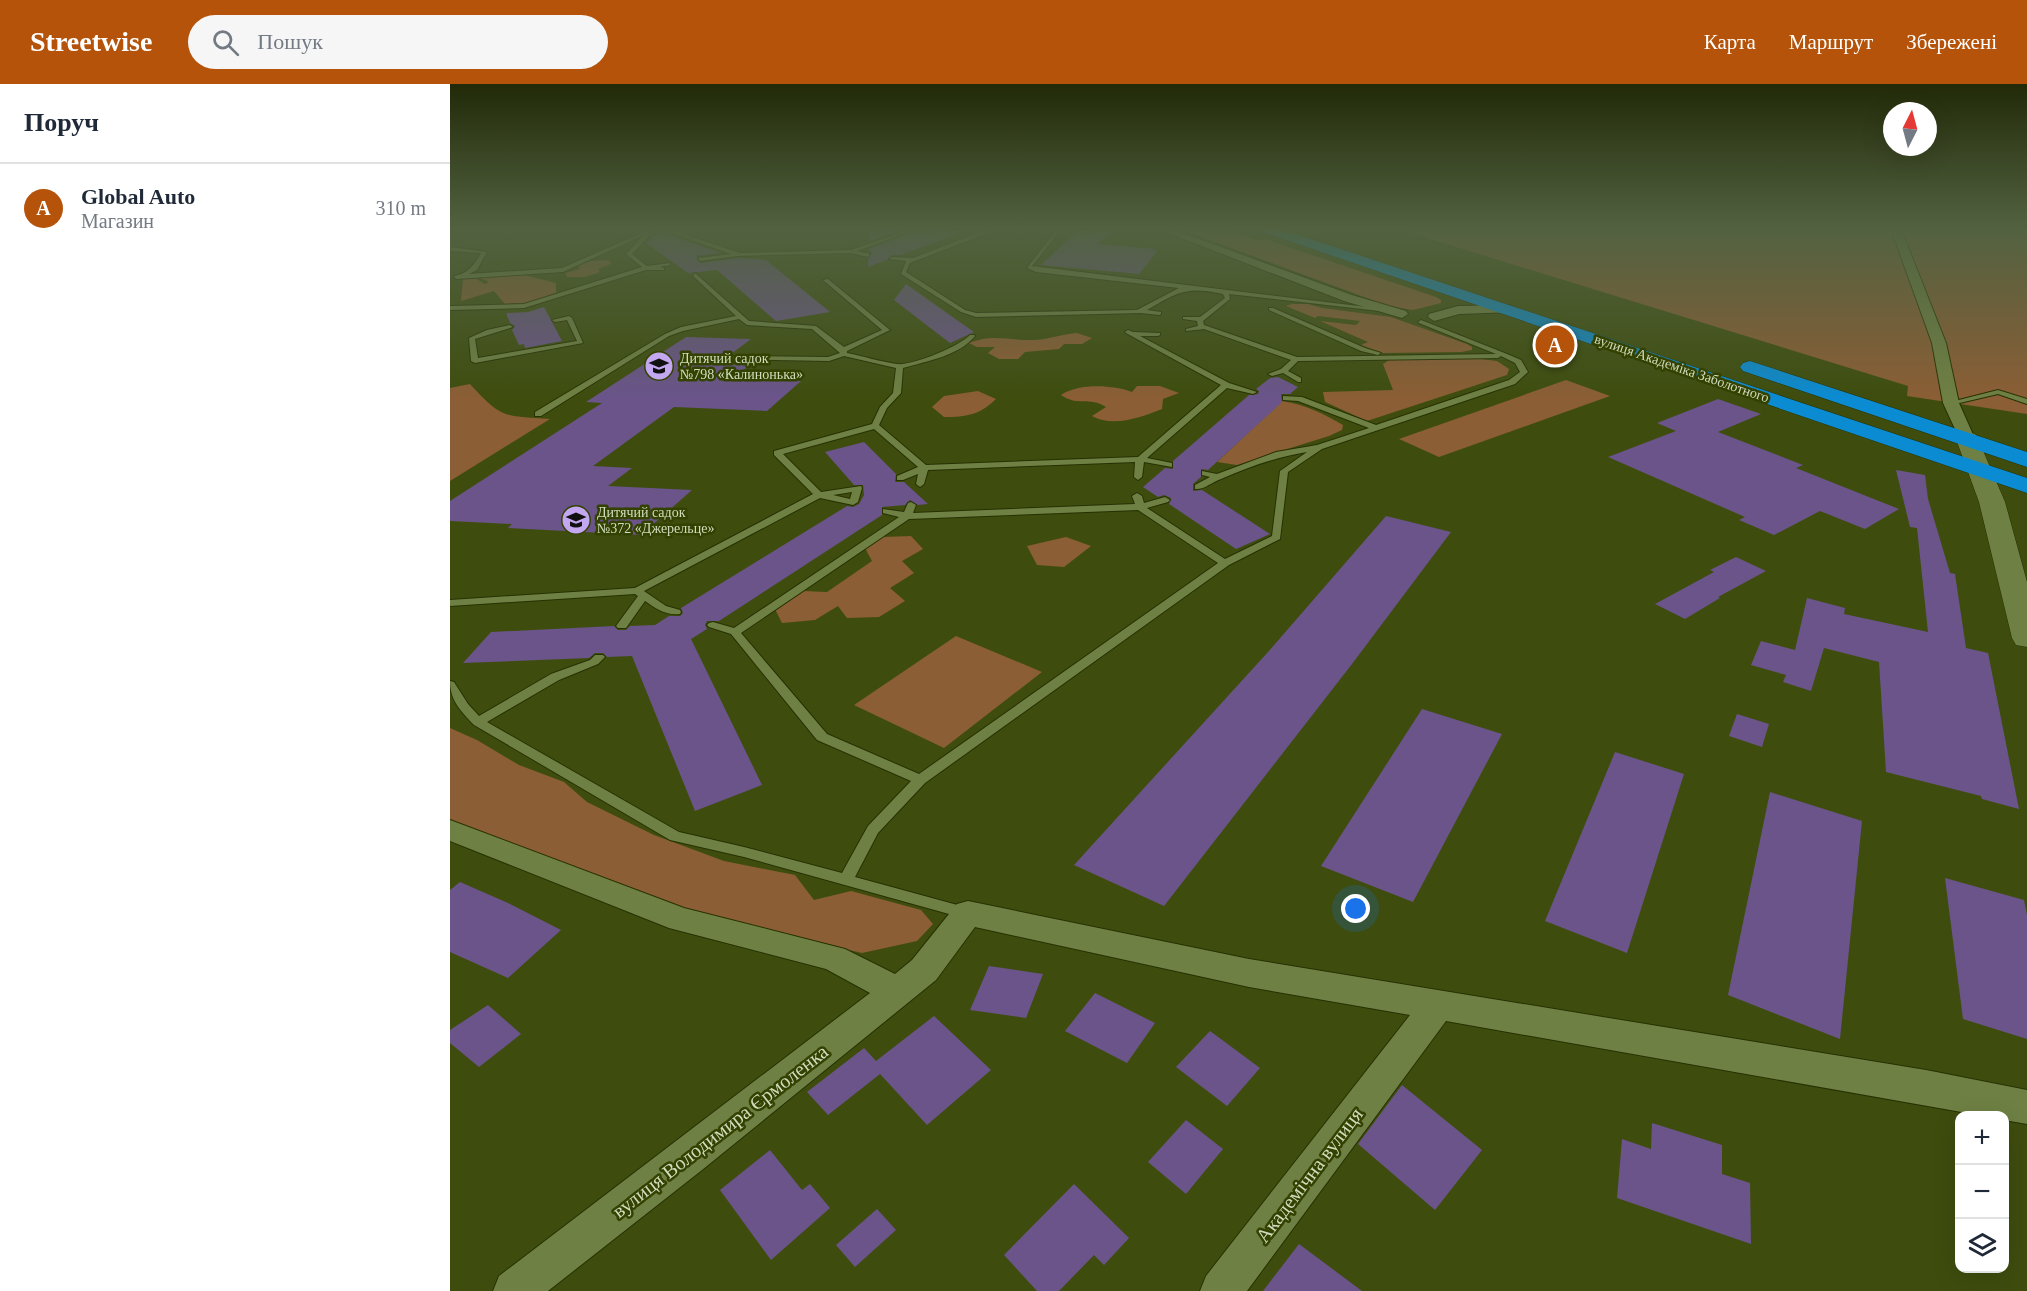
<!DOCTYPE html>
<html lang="uk">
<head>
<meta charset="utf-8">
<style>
	:root { --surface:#fff; --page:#f6f6f7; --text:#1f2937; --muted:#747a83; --line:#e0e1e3; --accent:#b45309 }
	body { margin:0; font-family:Georgia,serif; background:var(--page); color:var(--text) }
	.controls { position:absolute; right:18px; bottom:18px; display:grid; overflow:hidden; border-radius:12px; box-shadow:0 6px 24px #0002 }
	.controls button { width:54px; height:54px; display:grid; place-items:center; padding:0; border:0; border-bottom:2px solid var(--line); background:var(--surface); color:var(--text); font:30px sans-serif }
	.compass { position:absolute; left:1433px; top:18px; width:54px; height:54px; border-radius:50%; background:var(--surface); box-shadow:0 6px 24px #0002; rotate:6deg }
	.you { position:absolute; left:906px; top:825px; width:21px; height:21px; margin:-15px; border:4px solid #fff; border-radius:50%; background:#1a73e8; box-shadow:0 0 0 9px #1a73e833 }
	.badge { display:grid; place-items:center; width:39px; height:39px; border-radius:50%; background:var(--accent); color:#fff; font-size:20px; font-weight:700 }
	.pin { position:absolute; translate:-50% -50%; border:3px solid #fff; box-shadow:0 2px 6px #0006 }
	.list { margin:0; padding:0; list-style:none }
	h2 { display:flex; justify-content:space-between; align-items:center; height:78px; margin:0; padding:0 24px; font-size:26px }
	h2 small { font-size:20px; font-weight:400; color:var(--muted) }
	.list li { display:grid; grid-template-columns:39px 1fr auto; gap:18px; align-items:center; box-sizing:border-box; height:90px; padding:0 24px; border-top:2px solid var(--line) }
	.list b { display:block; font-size:22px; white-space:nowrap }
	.list p { margin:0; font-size:20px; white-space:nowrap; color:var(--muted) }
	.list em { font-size:20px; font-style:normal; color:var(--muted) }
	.icon { flex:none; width:33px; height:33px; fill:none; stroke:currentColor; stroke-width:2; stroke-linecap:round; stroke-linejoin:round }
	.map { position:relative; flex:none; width:1577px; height:1207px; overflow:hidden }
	header { display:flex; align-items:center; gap:36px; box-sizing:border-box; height:84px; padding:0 30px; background:var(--accent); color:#fff }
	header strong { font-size:28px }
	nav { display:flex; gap:33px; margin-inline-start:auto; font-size:21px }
	.search { width:420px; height:54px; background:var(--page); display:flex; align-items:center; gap:15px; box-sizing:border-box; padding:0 21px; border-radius:33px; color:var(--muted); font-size:22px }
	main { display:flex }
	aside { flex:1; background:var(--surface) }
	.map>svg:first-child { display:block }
</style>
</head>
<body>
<header>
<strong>Streetwise</strong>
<div class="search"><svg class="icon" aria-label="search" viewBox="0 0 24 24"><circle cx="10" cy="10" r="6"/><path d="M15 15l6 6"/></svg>Пошук</div>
<nav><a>Карта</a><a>Маршрут</a><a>Збережені</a></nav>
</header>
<main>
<aside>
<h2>Поруч<small></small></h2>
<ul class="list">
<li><span class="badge">A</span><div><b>Global Auto</b><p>Магазин</p></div><em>310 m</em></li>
</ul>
</aside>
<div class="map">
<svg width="1577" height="1207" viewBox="0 0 1577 1207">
	<rect width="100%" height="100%" fill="#3e4d0e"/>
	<g fill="#8b5e35">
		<path d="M730 145H777L807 156 815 155 986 213 991 216V219L963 226 939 222Z"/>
		<path d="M948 145H1577V330L1457 312 1458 302Z"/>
		<path d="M159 176 161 180 148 185 150 188 135 193H117L116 189 130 185 128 181 141 177Z"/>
		<path d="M74 191 106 199V209L76 219 55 220 44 207 11 217 13 195 25 194 35 200 39 198 30 194Z"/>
		<path d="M842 220H858L872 224 941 233 1017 260 1022 263V266L1011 268 933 269 911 261 918 258 870 237 906 241 910 237 868 232 865 234 836 222Z"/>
		<path d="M627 249 642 254 632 260H614L609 265 575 268 568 275H549L538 269 545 263H527L519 259C544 249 559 257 585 256 600 255 612 250 627 249Z"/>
		<path d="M1022 274 1047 277 1059 285 1057 291 917 337 875 318 873 308 943 306 933 280 939 276Z"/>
		<path d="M1116 296 1160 312 989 373 949 355Z"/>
		<path d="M20 300C52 335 54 332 100 335L0 397V304Z"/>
		<path d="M687 302H710L729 309 713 315 712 325C692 333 663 344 642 332L656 323C639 312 628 323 611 311 629 299 663 301 682 308Z"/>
		<path d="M528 307 546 315C530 331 516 333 494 333L482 323 494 312Z"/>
		<path d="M832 317C854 320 874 330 893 341L892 346 879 352 787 381 767 378Z"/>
		<path d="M461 452 473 465 452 477 464 489 440 504 455 517 429 533 397 534 388 522 365 536 332 539 325 525 353 507 377 508 422 477 415 464 433 453Z"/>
		<path d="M616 453 641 462 614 483 587 481 577 462Z"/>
		<path d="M506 552 592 588 494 664 404 621Z"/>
		<path d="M0 644 27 656 69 681 114 698 137 718 204 751 274 777 345 791 364 816 401 807 471 826 483 840 467 857 412 869 244 830 0 736Z"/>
	</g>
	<g fill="#6a548a">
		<path d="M420 145H455L420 157Z"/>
		<path d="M470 145 515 147 451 171H441L437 176 418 183V175L422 169 419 165Z"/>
		<path d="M628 147 661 148 648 160 705 165 704 166 707 167 689 190 591 181Z"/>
		<path d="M209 148 271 169 246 172 250 179 288 174 316 176 380 228 326 237 267 186 238 189 196 159Z"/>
		<path d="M456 200 504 234 524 248 500 259 444 216Z"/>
		<path d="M94 223 112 257 75 264 74 260 69 261 62 246 65 242 60 239 56 229 78 228Z"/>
		<path d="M236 253 301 255 281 270 270 273 272 276 267 280 300 281 283 294 351 297 317 327 224 323 143 382 182 384 158 402 242 406 191 451 58 444 62 440 0 437V417L152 319 136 318Z"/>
		<path d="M828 293 848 303 840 310H831L832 318 758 386 751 385V393L743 400V407L752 406 820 450 786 465 719 420 721 414 714 411 708 413 693 403 715 384 723 385V377L799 311 808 310 809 307 806 305 820 294Z"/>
		<path d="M1268 315 1311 330 1268 348 1353 381 1346 384 1449 425 1415 445 1370 427 1324 451 1289 436 1295 433 1158 373 1226 347 1207 339Z"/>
		<path d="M414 358 446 390 445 398H454L478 420 468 421 460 416 455 421 432 423V431L269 537H257L255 541 257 545 241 555 312 701 245 727 182 572 157 573 153 569H145L139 574 13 579 41 548 164 542 168 546H176L180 542 205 541 219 532H230L233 529 231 524 397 422 403 423 409 420 414 411 413 401H404L375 368Z"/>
		<path d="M1446 386 1475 391 1478 415 1500 489 1505 490 1516 564 1538 569 1569 725 1532 715 1531 712 1436 688 1429 578 1374 564 1361 607 1333 598 1336 591 1301 581 1311 557 1345 566 1357 514 1395 524 1394 530 1478 548 1467 444 1460 443Z"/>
		<path d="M936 432 1001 448 902 580 714 822 624 781 818 568Z"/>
		<path d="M1286 473 1316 487 1268 513 1270 514 1235 535 1205 520 1264 488 1260 486Z"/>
		<path d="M972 625 1052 650 963 818 871 782Z"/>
		<path d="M1287 630 1319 640 1312 663 1279 652Z"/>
		<path d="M1165 668 1234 690 1177 869 1095 837Z"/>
		<path d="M1320 708 1412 737 1390 955 1278 911Z"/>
		<path d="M1495 794 1574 816 1577 831V955L1513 935Z"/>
		<path d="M10 798 58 819 111 846 58 894 0 868V806Z"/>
		<path d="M539 882 593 890 576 934 520 926Z"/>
		<path d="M645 909 705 939 677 979 615 947Z"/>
		<path d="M38 921 71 950 29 983 0 959V946Z"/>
		<path d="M484 932 541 986 477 1041 430 990 378 1031 357 1008 414 964 426 977Z"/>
		<path d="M760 947 810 984 777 1022 726 983Z"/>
		<path d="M952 1001 1032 1066 985 1126 908 1060Z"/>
		<path d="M736 1036 773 1065 736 1110 698 1078Z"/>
		<path d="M1202 1039 1272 1061V1090L1300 1099 1301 1160 1167 1114 1172 1055 1201 1065Z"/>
		<path d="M320 1066 352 1106 360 1100 380 1124 321 1176 270 1106Z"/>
		<path d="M624 1100 679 1154 654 1181 644 1171 609 1207H587L554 1171Z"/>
		<path d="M427 1125 446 1146 405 1183 386 1161Z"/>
		<path d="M849 1160 912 1207H813Z"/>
	</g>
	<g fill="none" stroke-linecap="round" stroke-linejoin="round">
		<g stroke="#263102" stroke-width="2">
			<g id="lane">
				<path d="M201 145H218L290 169 401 166 461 145H468L407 167 420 170 418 173 400 169 288 172 250 177 248 174 281 170 210 145 204 147 182 170 197 182 220 179V181L210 183 214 184V186H196L74 224 0 226V222L74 220 192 183 176 170 194 151 113 188 6 195 4 192C18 190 24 181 31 169L0 167V163L37 168 27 186 19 190 112 184Z"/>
				<path d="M538 145H575L543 147 460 179 456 188 515 226 526 229 687 226 729 204 586 188 577 184 607 145H612L582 182 933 225 930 227 779 210 780 215 753 237 754 241 847 273 1046 270 969 239 968 238 971 236 1057 270 1071 276 1078 288 1065 300 872 365 838 388 830 455 779 481 475 699 428 749 405 793 522 825 525 829 522 833 517 835 294 773 220 756 24 641C11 627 0 617 0 597L4 598 18 620 29 632 101 590 140 576 145 571H153L155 573 148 580 109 596 37 638 229 748 294 763 392 789 418 742 461 697 367 656 281 550 259 543 257 541 259 539 263 538 284 544 449 433 433 429V425L454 428 458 419 461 418 466 421 463 429 685 420 682 412 687 409 692 412 694 419 715 413 720 416 718 418 697 424 775 475 822 452 830 387 857 368C827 373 798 383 771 395 762 398 754 406 745 405V401L760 393 752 391V387L767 390 826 368 867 361 919 344 848 317 833 316V312L852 313 926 341 1059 296 1070 288 1065 279 1051 272 1048 274 848 277 838 287 851 294V298H848L833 289 822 292 818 290 831 285 841 276 754 245 736 247V245L748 242 747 237 733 235V233H750L775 214 773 210C737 202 728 208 697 226L711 228V230L709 231 691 229 526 233 511 228 451 190 456 177 439 175 442 173 463 174ZM688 426 768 479 469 690 377 650 291 549 459 435Z"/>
				<path d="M245 189 299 237 366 242 394 263 432 246 373 196 378 195 440 246 397 267V269C413 272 431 278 447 280 462 282 510 262 520 251H524L525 252C509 272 477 277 453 284L451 309 437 324 429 341 476 381 688 373 771 301 676 249 675 248 678 246 683 248 710 249V251L708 252H690L779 299 807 308 803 310 777 304 697 374 722 379V383L694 378 692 393 688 396 684 393 685 378 478 386 474 400 470 403 466 400 468 390 453 396H447V392L468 383 424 345 333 370 371 408 411 402 412 404 408 418 403 421 370 414 194 507 216 522 230 526 231 528 230 530C216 532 205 524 195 517L176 544H168L166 542 188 512 185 510 0 522V516L185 504 363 410 324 371V367L422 340 430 323 443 309 446 284 394 272 379 277 274 275 272 274 276 272 378 273 390 269 362 245 297 241 289 235 233 247 219 252 91 332H85V328L215 250 231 243 286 232 243 192ZM402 408 400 415 383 411Z"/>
				<path d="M819 224H823L915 264 931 269 928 271 911 267 819 226Z"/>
				<path d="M119 232 122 234 133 259 25 279 21 277 19 254 37 246 60 241 63 243 25 255 28 274 127 257 117 236 105 238 102 236Z"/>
				<path d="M1548 306 1577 315V320L1548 310 1501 321 1497 319Z"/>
			</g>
		</g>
		<g stroke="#263102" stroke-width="2">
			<g id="street">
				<path d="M708 145H722L902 211 956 227 958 230 952 234 894 217Z"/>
				<path d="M1441 145H1451L1496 259 1509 319 1525 355 1523 358H1511L1493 319 1482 259Z"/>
				<path d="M1059 221 1065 225 1063 228 1009 230 984 237 978 233 979 230 1008 222Z"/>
				<path d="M0 736 234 824 395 865 445 890 462 876 507 820 518 817 799 875 1476 986 1577 1006V1040L1554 1036V1032H1534L996 937 797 1207H750L756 1192 960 931 799 903 525 843 486 896 252 1086 98 1207H43L49 1192 420 909 376 885 219 844 0 757Z"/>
			</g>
		</g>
		<g stroke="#263102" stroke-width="1">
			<path id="secondary" d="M1517 348 1525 350 1528 355 1555 418 1577 498V563L1566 561 1562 554 1529 418 1506 355 1509 350Z"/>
		</g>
		<g stroke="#263102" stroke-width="1">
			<g id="highway">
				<path d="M811 145H831L1577 394V409L813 148Z"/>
				<path d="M1300 277 1577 368V383L1293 287 1290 283 1293 279Z"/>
			</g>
		</g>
		<use href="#lane" fill="#6f8044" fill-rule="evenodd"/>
		<use href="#street" fill="#6f8044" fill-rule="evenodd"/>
		<use href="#secondary" fill="#6f8044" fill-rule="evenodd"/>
		<use href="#highway" fill="#0b8bd2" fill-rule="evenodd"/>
	</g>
	<linearGradient id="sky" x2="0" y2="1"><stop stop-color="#222a08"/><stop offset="0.46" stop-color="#526241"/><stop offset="1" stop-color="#526241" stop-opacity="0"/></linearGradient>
	<rect width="1577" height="314" fill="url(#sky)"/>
	<defs>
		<g id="school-disc" transform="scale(1.5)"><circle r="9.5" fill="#c4a7f1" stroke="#334200"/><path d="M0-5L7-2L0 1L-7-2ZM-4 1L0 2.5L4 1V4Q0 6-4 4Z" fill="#111"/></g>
	</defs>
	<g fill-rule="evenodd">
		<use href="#school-disc" x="209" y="282"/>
		<use href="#school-disc" x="126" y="436"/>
	</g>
	<g text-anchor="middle" stroke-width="5" stroke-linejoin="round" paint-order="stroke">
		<g font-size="14" fill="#d1dcbd" stroke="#334200" text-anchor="start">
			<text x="230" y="279">Дитячий садок<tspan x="230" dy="16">№798 «Калинонька»</tspan></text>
			<text x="147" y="433">Дитячий садок<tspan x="147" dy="16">№372 «Джерельце»</tspan></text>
		</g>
		<g font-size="14" fill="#d1dcbd" stroke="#334200">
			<text transform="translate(1232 284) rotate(19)" y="5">вулиця Академіка Заболотного</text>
		</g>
		<g font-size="20" fill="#d1dcbd" stroke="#334200">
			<text transform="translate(270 1047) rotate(-38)" y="7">вулиця Володимира Єрмоленка</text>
			<text transform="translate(859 1091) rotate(-53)" y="7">Академічна вулиця</text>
		</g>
	</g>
</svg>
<div class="controls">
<button>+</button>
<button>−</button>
<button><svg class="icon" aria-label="layers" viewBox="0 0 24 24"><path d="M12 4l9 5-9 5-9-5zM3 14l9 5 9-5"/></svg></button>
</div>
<svg class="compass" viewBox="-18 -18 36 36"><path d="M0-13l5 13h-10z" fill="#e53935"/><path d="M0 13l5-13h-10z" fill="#747a83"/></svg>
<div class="you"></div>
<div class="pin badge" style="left:1105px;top:261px">A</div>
</div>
</main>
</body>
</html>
